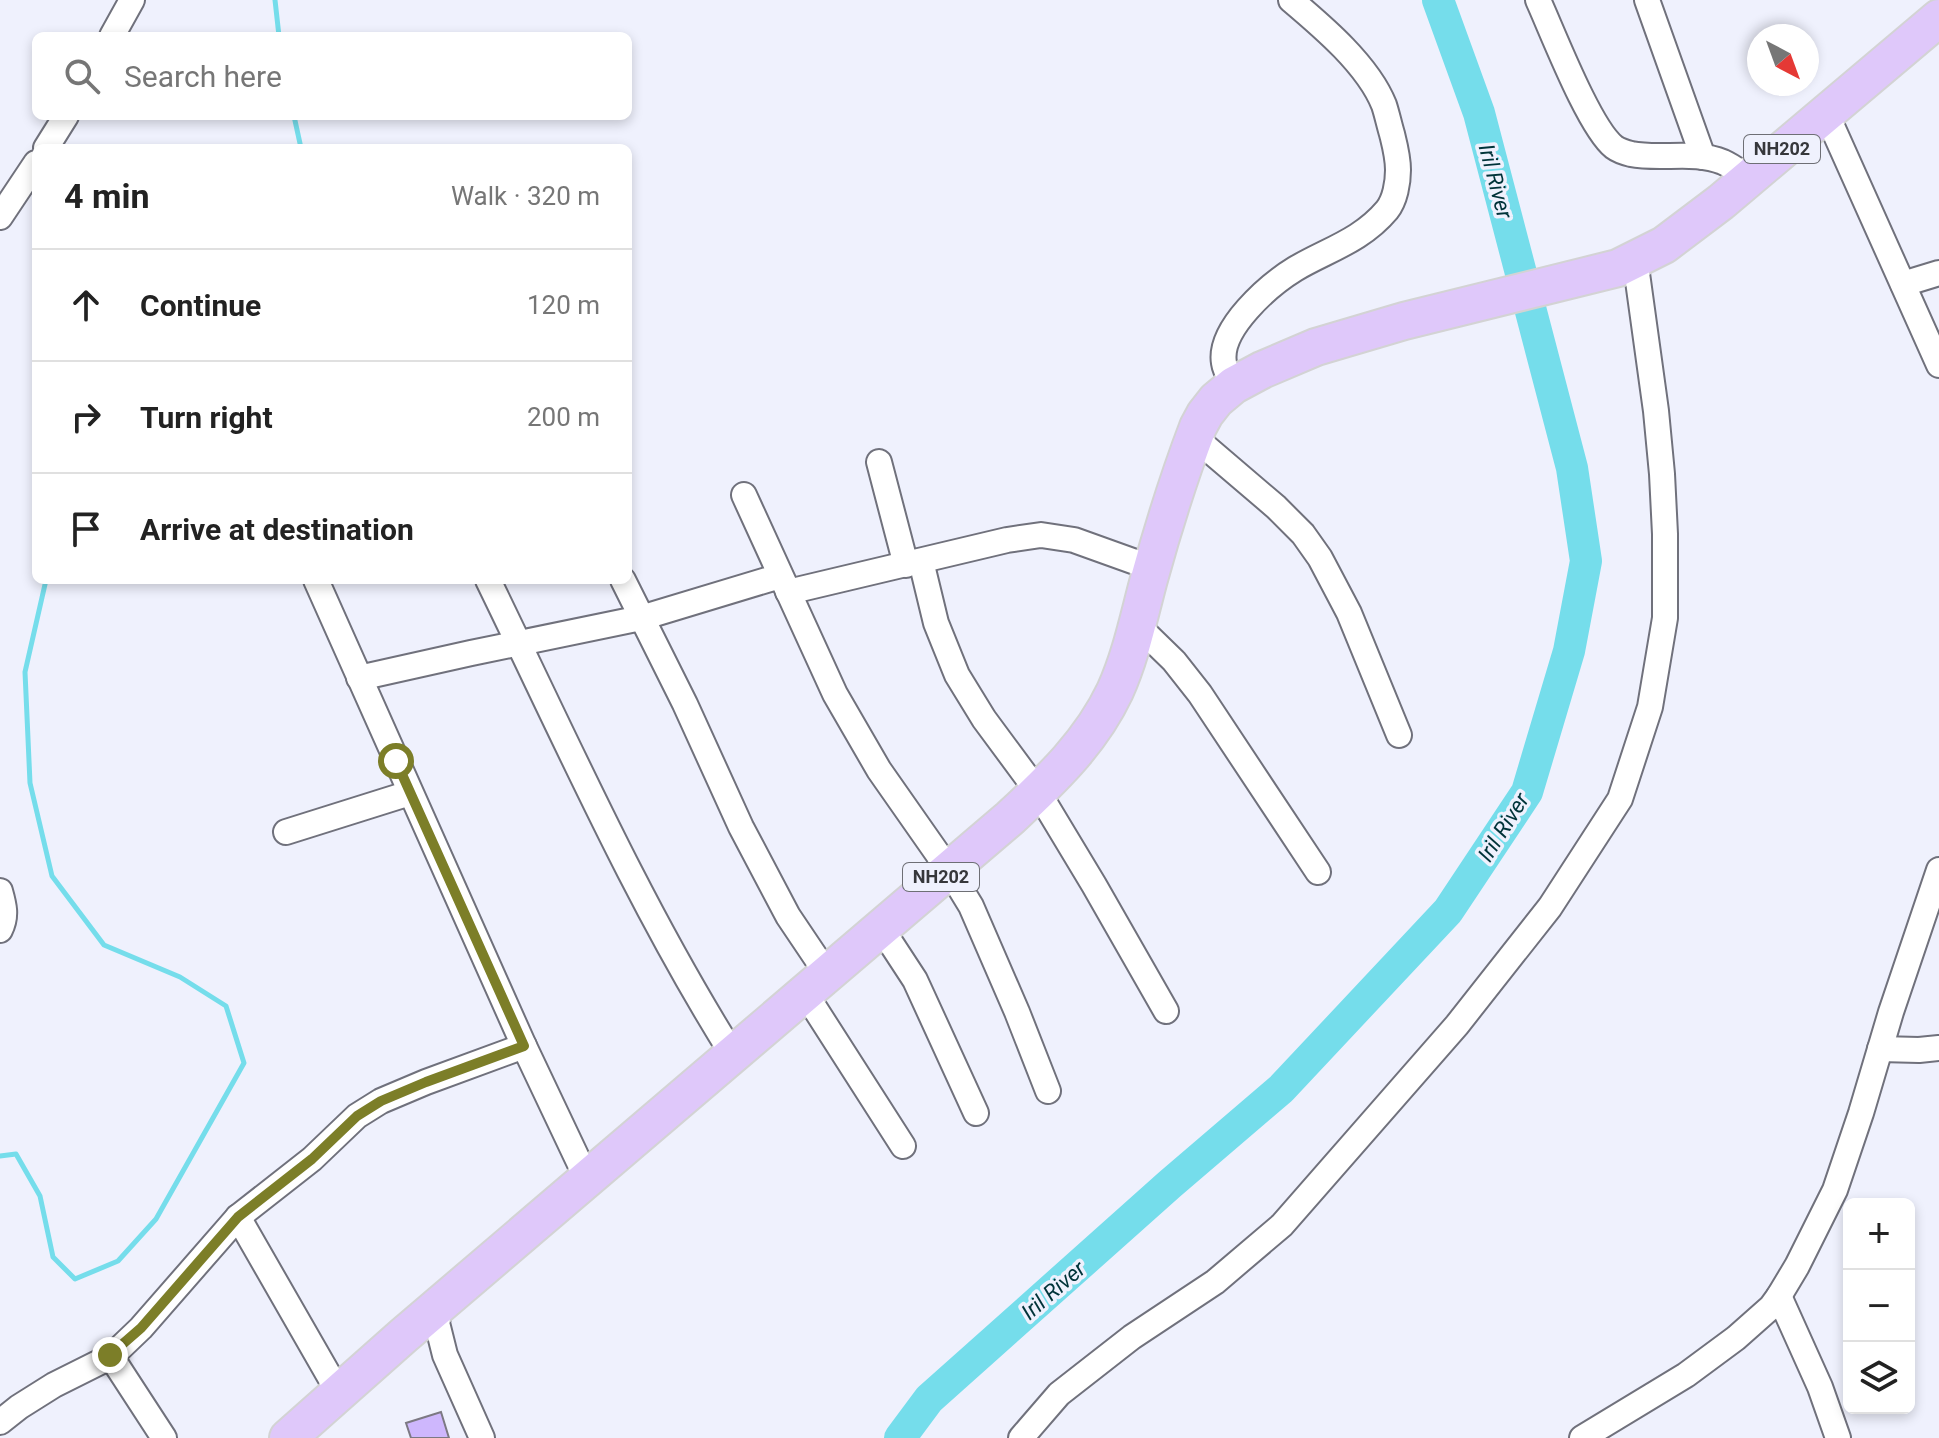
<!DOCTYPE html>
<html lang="en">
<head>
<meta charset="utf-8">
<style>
	:root { --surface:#fff; --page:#f6f6f6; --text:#222; --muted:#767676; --line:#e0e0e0 }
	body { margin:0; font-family:Roboto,sans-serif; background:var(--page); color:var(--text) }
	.controls { position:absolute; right:24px; bottom:24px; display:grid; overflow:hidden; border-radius:12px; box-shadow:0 4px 12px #0003 }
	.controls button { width:72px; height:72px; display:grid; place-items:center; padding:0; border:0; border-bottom:2px solid var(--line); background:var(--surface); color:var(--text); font:40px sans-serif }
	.compass { position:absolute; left:1747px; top:24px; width:72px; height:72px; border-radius:50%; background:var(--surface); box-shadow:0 4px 12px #0003; rotate:139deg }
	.stop { position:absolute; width:24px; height:24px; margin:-18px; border:6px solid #7c7e28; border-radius:50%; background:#fff }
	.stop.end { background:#7c7e28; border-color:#fff; box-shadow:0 2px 8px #0008 }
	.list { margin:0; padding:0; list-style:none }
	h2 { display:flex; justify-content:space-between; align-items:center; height:104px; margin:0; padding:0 32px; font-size:34px }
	h2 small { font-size:26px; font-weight:400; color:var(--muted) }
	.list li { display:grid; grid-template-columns:52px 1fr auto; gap:24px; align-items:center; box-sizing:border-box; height:112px; padding:0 32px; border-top:2px solid var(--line) }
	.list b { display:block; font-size:30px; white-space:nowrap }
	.list em { font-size:26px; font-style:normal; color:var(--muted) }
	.icon { flex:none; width:44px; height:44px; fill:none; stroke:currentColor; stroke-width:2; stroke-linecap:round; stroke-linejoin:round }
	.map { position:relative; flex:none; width:1939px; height:1438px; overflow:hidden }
	.search { position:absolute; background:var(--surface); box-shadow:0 4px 12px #0003; left:32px; top:32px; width:600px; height:88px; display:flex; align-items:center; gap:20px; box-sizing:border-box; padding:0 28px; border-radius:12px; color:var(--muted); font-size:30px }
	.panel { position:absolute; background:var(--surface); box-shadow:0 4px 12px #0003; left:32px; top:144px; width:600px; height:440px; border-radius:12px }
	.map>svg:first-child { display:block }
</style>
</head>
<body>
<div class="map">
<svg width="1939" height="1438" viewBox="0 0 1939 1438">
	<rect width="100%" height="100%" fill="#eff1fd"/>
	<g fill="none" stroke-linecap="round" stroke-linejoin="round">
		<g stroke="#75ddeb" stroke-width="5">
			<path d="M275 0 279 36"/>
			<path d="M294 116 301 148"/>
			<path d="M0 1156 16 1154 40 1196 53 1257 75 1279 118 1261 156 1219 244 1063 226 1006 180 977 104 945 52 876 30 783 25 672 46 580"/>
		</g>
		<path stroke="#75ddeb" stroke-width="32" d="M900 1438 929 1399 1170 1184 1281 1089 1448 911 1527 792 1569 651 1586 561 1572 468 1479 113 1438 0"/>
	</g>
	<path fill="#ceb7fd" stroke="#7c7983" stroke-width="2" d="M441 1412 449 1438H411L406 1423Z"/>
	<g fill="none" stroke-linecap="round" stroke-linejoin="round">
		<g stroke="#70717c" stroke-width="28">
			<g id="minor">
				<path d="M1538 0C1553 33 1589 127 1614 147 1618 150 1627 153 1631 154 1661 160 1694 150 1723 162 1732 166 1741 173 1749 178"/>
				<path d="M1647 0 1703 157"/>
				<path d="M112 36 132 0"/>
				<path d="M1826 113 1939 365"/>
				<path d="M46 148 66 116"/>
				<path d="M0 217 36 163"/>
				<path d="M1903 284 1939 273"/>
				<path d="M1234 385C1230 378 1225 371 1224 363 1218 329 1269 285 1295 269 1327 250 1361 241 1387 210 1395 200 1398 183 1398 170 1398 157 1395 146 1392 134 1389 124 1387 114 1384 105 1368 65 1323 27 1291 0"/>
				<path d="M1194 437 1276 507 1303 534 1320 558 1349 613 1399 735"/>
				<path d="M879 462 906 565"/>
				<path d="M744 495 835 694 879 770 949 870 971 906 1017 1012 1048 1091"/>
				<path d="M921 561 936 623 957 675 984 719 1038 792 1094 885 1166 1011"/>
				<path d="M316 580 524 1046 587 1179"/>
				<path d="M488 580C566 740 638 904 733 1055"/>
				<path d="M623 580 685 704 741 827 788 916 827 974"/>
				<path d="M788 592 1007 540 1041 535 1074 540 1152 568"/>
				<path d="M1137 625 1174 661 1200 694 1318 872"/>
				<path d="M359 678 471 653 641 618 780 576"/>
				<path d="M286 832 410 793"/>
				<path d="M0 891C4 905 7 916 0 930"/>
				<path d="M881 928 915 980 976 1113"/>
				<path d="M805 993 903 1146"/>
				<path d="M1880 1049 1919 1050 1939 1048"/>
				<path d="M238 1217 339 1393"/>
				<path d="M1779 1296 1820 1387 1838 1438"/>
				<path d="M440 1305 437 1323 445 1355 482 1438"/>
				<path d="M110 1355 164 1438"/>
				<path d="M0 1422 19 1407 54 1385 100 1362 118 1350 141 1328 238 1217 312 1159 357 1116 381 1101 426 1082 524 1046"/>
				<path d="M1021 1438 1059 1394 1132 1337 1215 1282 1282 1225 1457 1025 1550 907 1620 799 1650 707 1665 618V534L1662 474 1656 411 1635 259"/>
				<path d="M1582 1438 1686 1375 1736 1338 1771 1307 1779 1296 1797 1266 1835 1190 1861 1113 1891 1012 1939 870"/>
			</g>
		</g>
		<g stroke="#d3d3d4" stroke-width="40">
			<path id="highway" d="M288 1438 403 1336 1010 818C1051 780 1091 742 1115 691 1131 656 1139 616 1149 579 1163 528 1179 477 1198 427L1205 414 1216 400 1234 385 1262 370 1316 347 1404 321 1618 268 1664 245 1721 202 1939 18"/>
		</g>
		<use href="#minor" stroke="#fff" stroke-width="24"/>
		<use href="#highway" stroke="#dfc8fa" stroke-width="36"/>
	</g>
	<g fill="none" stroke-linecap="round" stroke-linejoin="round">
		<path stroke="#7c7e28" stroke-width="10" d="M110 1355 141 1328 238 1217 312 1159 357 1116 381 1101 426 1082 524 1046 396 761"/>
	</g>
	<g text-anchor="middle" stroke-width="7" stroke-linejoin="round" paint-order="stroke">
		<g fill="#eff1fd" stroke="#6e6f75" stroke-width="2">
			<rect x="1744" y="135" width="76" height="28" rx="6"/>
			<rect x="903" y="863" width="76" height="28" rx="6"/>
		</g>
		<g font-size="18" font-weight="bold" fill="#36373b">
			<text x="1782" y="155">NH202</text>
			<text x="941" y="883">NH202</text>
		</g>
		<g font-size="22" font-style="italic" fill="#003339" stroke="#eff1fd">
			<text transform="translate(1496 181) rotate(75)" y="8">Iril River</text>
			<text transform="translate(1503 827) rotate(-58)" y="8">Iril River</text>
			<text transform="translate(1053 1290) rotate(-41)" y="8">Iril River</text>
		</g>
	</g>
</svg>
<div class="controls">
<button>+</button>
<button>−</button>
<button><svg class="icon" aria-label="layers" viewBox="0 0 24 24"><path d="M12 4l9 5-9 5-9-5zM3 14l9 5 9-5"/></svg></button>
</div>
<svg class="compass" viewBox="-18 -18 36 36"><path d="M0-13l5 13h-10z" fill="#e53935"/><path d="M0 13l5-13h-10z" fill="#767676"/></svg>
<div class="stop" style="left:396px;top:761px"></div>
<div class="stop end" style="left:110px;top:1355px"></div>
<div class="search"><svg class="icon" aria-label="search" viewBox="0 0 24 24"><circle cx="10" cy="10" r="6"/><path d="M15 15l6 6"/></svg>Search here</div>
<section class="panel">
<h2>4 min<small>Walk · 320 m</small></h2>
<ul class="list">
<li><svg class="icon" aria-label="ahead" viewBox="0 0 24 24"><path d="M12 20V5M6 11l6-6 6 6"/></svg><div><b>Continue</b></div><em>120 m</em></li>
<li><svg class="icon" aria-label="right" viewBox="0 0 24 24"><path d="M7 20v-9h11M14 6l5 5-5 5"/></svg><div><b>Turn right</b></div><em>200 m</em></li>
<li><svg class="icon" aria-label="arrive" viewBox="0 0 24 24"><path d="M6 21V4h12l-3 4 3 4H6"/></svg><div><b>Arrive at destination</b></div></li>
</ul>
</section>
</div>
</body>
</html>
